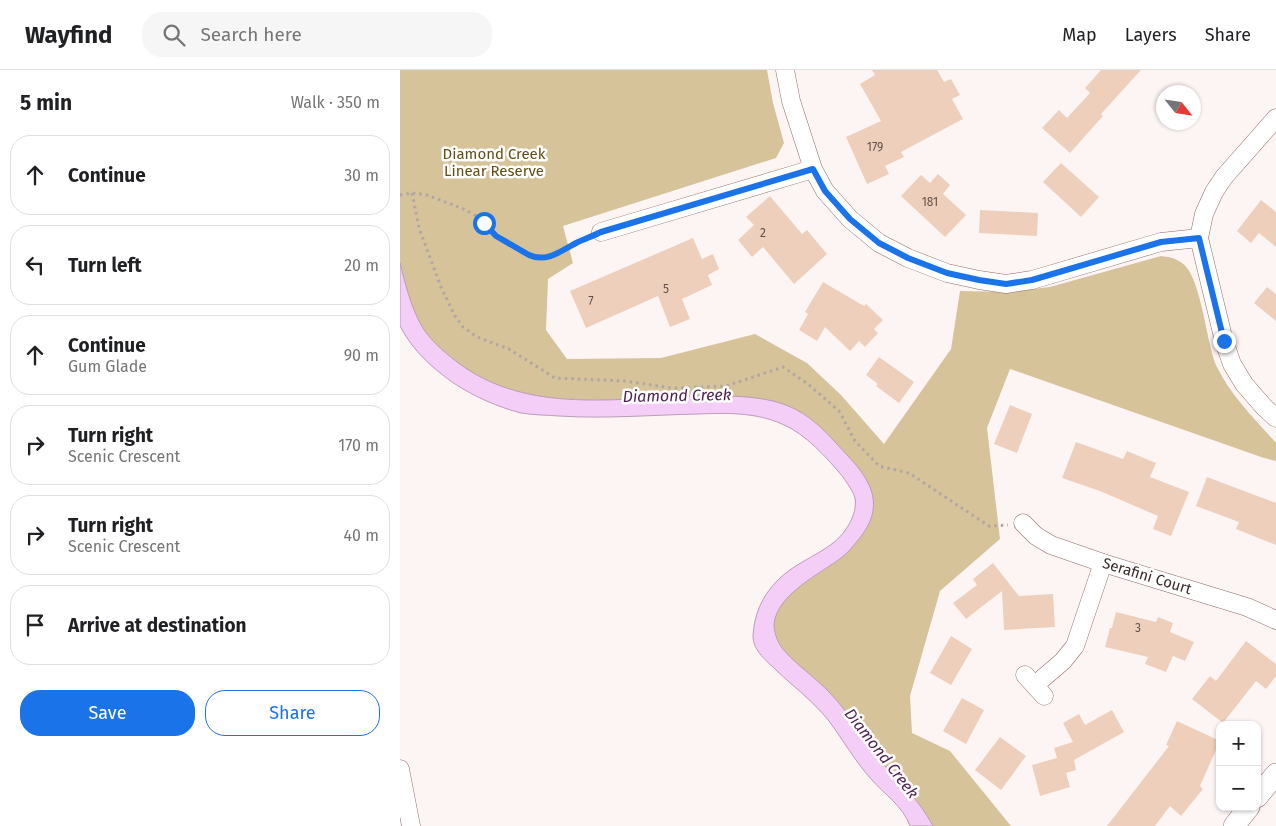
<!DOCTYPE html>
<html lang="en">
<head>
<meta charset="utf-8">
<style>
	:root { --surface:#fff; --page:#f6f6f6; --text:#202124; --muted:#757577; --line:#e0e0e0; --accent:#1a73e8 }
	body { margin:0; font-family:"Fira Sans",sans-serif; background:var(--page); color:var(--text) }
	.controls { position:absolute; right:15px; bottom:15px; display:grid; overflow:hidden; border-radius:10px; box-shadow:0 1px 4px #0004 }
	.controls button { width:45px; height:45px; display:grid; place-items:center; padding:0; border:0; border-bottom:1px solid var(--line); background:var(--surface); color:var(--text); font:25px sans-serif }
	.compass { position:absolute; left:756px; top:15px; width:45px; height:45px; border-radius:50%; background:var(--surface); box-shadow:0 1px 4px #0004; rotate:120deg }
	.stop { position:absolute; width:15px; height:15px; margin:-11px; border:4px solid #1a73e8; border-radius:50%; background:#fff }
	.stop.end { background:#1a73e8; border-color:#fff; box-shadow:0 1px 5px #0008 }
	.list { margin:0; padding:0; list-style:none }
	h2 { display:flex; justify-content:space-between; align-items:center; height:65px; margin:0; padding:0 20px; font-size:21px }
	h2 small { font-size:16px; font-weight:400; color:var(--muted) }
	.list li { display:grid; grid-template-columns:32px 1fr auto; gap:15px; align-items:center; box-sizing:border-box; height:80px; margin:0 10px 10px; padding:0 10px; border:1px solid var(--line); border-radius:20px }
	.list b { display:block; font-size:19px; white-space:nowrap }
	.list p { margin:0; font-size:16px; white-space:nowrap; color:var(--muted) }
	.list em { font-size:16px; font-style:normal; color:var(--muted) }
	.actions { display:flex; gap:10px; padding:15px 20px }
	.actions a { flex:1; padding:11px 0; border:1px solid var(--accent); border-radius:20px; text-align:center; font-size:18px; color:var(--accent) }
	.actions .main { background:var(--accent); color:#fff }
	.icon { flex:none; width:28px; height:28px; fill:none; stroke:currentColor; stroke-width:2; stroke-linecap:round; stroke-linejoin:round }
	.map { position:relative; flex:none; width:876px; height:756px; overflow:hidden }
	header { display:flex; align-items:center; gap:30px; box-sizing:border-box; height:70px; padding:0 25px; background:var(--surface); border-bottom:1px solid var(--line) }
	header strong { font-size:24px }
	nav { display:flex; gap:28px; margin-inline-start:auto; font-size:18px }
	.search { width:350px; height:45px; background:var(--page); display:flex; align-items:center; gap:12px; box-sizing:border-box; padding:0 18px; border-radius:20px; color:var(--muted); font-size:19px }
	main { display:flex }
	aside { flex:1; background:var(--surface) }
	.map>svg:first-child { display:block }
</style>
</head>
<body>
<header>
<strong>Wayfind</strong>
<div class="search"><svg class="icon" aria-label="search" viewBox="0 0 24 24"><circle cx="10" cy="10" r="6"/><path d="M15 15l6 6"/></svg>Search here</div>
<nav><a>Map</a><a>Layers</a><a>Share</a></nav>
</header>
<main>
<aside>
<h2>5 min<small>Walk · 350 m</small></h2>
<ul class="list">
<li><svg class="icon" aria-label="ahead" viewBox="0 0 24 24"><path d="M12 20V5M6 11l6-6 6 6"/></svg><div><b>Continue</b></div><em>30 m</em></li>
<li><svg class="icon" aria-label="left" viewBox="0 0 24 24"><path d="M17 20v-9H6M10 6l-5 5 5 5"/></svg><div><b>Turn left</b></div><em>20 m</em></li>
<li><svg class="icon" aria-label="ahead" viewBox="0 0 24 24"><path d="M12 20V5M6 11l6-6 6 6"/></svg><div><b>Continue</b><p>Gum Glade</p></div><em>90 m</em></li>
<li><svg class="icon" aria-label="right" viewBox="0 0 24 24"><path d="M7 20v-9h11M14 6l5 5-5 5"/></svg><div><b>Turn right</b><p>Scenic Crescent</p></div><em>170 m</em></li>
<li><svg class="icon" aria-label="right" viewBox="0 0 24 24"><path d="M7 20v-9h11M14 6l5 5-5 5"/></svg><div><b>Turn right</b><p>Scenic Crescent</p></div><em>40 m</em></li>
<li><svg class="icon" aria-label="arrive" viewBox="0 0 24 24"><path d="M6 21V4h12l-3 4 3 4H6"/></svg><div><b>Arrive at destination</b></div></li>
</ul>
<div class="actions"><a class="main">Save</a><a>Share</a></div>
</aside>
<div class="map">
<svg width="876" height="756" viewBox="0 0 876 756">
	<rect width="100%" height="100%" fill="#fdf5f4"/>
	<path fill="#d6c39a" d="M0 0H367L373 33 384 73 376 88 163 156 173 193 148 209 146 260 167 289 261 288 355 264 407 293 441 325 484 374 551 279 560 221 607 222 650 217 761 186C769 187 775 188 782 193 802 207 806 274 817 297 831 326 855 349 876 373V391L864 388 610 299 587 358 600 469 540 521 510 626 512 663 550 681 611 756H533L526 744 503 715 411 621 358 549 456 457 454 409 390 344 125 336 41 292 0 237Z"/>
	<path fill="#f5cef7" stroke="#bc9cb9" d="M0 193C5 213 10 233 19 251 27 268 43 281 57 292 128 346 220 327 303 326 337 326 373 325 402 343 420 354 433 370 447 385 473 412 485 437 459 469 453 476 448 483 441 488 420 504 377 524 374 554 374 562 377 571 382 578 394 593 416 608 430 623 450 644 464 670 482 692 488 701 496 707 503 715 514 727 525 741 533 756H510C503 736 484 724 471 709 455 691 443 670 429 651 414 632 394 617 377 601 367 591 353 581 353 566 354 545 362 526 377 511 393 494 415 487 433 473 445 464 458 444 455 428 453 421 447 413 443 407 427 388 406 364 382 354 355 342 326 343 298 344 251 345 205 349 159 346 146 345 133 345 121 343 98 337 75 327 55 314 32 298 13 281 0 256Z"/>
	<g fill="#edcfbb">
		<path d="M472 0H537L544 12 551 9 560 25 552 29 563 49 501 82 504 87 485 96 489 104 467 114 446 67 481 51 460 14 475 5Z"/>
		<path d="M701 0H741L701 44 703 46 670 83 642 58 659 40 667 48 690 23 685 18Z"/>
		<path d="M661 93 699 127 681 147 643 112Z"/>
		<path d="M538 104 550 115 543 124 566 145 545 167 501 126 521 105 530 113Z"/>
		<path d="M370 126 402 164 407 160 427 184 394 214 363 177 352 187 338 170 354 155 346 147Z"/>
		<path d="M861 130 876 142V177L859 163 851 173 837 161Z"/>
		<path d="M580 140 638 143 637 166 579 163Z"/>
		<path d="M293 168 302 189 313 184 319 199 308 205 312 215 282 229 290 249 270 257 258 226 186 258 170 221Z"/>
		<path d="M423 212 464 236 466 234 483 250 474 259 478 263 465 277 459 271 450 281 425 257 417 271 399 260 408 244 405 242Z"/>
		<path d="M867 217 876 224V251L854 233Z"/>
		<path d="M479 287 514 312 499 333 476 316 478 314 466 305Z"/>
		<path d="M610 335 632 344 617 383 594 374Z"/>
		<path d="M676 372 723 389 727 381 756 393 750 407 789 422 771 466 753 459 758 446 700 421 662 408Z"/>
		<path d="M807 407 876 433V475L836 459 839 452 796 436Z"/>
		<path d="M593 493 619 526 653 524 655 557 604 560 602 521 566 549 553 533 577 515 573 509Z"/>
		<path d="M716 542 756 552 758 547 773 553 770 562 794 572 785 591 773 586 766 602 745 594 748 587 705 577 710 558H712Z"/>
		<path d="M551 566 572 579 551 615 530 603Z"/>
		<path d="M846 571 876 594V606L866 619 856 611 823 653 792 629 810 606 816 611Z"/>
		<path d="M562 628 584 640 566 674 543 661Z"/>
		<path d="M712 640 724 662 674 690 676 700 666 703 670 717 640 726 632 695 657 688 654 678 673 672 663 653 679 644 685 655Z"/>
		<path d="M777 651 820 671 800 716 803 719 781 746 770 736 755 756H707L769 676 766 675Z"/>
		<path d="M600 667 626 686 601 720 575 700Z"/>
	</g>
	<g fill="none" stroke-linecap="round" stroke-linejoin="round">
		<g stroke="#8f6d69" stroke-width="19">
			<g id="minor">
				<path d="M385 0 391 31 413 99 425 121 450 149 479 173 508 188 547 203 579 210 606 214 632 210 761 172 799 168"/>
				<path d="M876 48 824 107 814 122 804 144 799 168 824 271 832 294 844 314 864 337 876 348"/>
				<path d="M201 162 413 99"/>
				<path d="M623 453 636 466 651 475 703 493 847 537 876 550"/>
				<path d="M625 605 644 626"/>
				<path d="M635 615 663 591 675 576 703 493"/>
				<path d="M0 699 11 756"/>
			</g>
		</g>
		<g stroke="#8f6d69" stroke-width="22">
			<g id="tertiary">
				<path d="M857 727 876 704"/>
				<path d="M834 756 849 737"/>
			</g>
		</g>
		<g stroke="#b0a6a4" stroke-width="3" stroke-dasharray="2.5 4" stroke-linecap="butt">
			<path d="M12 123 19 158 41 217 55 246 63 257 77 267 109 279 155 308 225 311 272 318 326 316 383 297 408 314 439 341 455 371 479 396 509 403 589 456 608 455"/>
			<path d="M0 125 12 123 27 125 64 139 78 147 96 166 133 187 145 188 160 183 186 169"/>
		</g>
		<use href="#minor" stroke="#fff" stroke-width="18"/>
		<use href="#tertiary" stroke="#fff" stroke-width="21"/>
	</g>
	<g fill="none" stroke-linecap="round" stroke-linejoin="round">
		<path stroke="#1a73e8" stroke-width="6" d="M84 153 96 166 129 185C146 193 161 181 176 173 184 169 193 166 201 162L413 99 425 121 450 149 479 173 508 188 547 203 579 210 606 214 632 210 761 172 799 168 824 271"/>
	</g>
	<g text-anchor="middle" stroke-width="5" stroke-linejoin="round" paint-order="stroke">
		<g font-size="12" fill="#64524c">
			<text x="475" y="81">179</text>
			<text x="530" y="136">181</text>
			<text x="363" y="167">2</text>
			<text x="266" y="223">5</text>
			<text x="191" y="235">7</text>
			<text x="738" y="562">3</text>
		</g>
		<g font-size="15" fill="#644d12" stroke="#fff">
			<text x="94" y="89">Diamond Creek<tspan x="94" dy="17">Linear Reserve</tspan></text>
		</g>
		<g font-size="15" fill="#372927" stroke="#fff">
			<text transform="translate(747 506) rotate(17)" y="5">Serafini Court</text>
		</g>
		<g font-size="16" font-style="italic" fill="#4e1f51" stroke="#fff">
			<text transform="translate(277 325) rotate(-1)" y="6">Diamond Creek</text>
			<text transform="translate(482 683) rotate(52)" y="6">Diamond Creek</text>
		</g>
	</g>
</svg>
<div class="controls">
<button>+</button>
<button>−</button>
</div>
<svg class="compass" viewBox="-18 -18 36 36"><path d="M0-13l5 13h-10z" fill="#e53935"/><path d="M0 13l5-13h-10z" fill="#757577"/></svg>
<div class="stop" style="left:84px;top:153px"></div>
<div class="stop end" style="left:824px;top:271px"></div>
</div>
</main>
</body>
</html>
